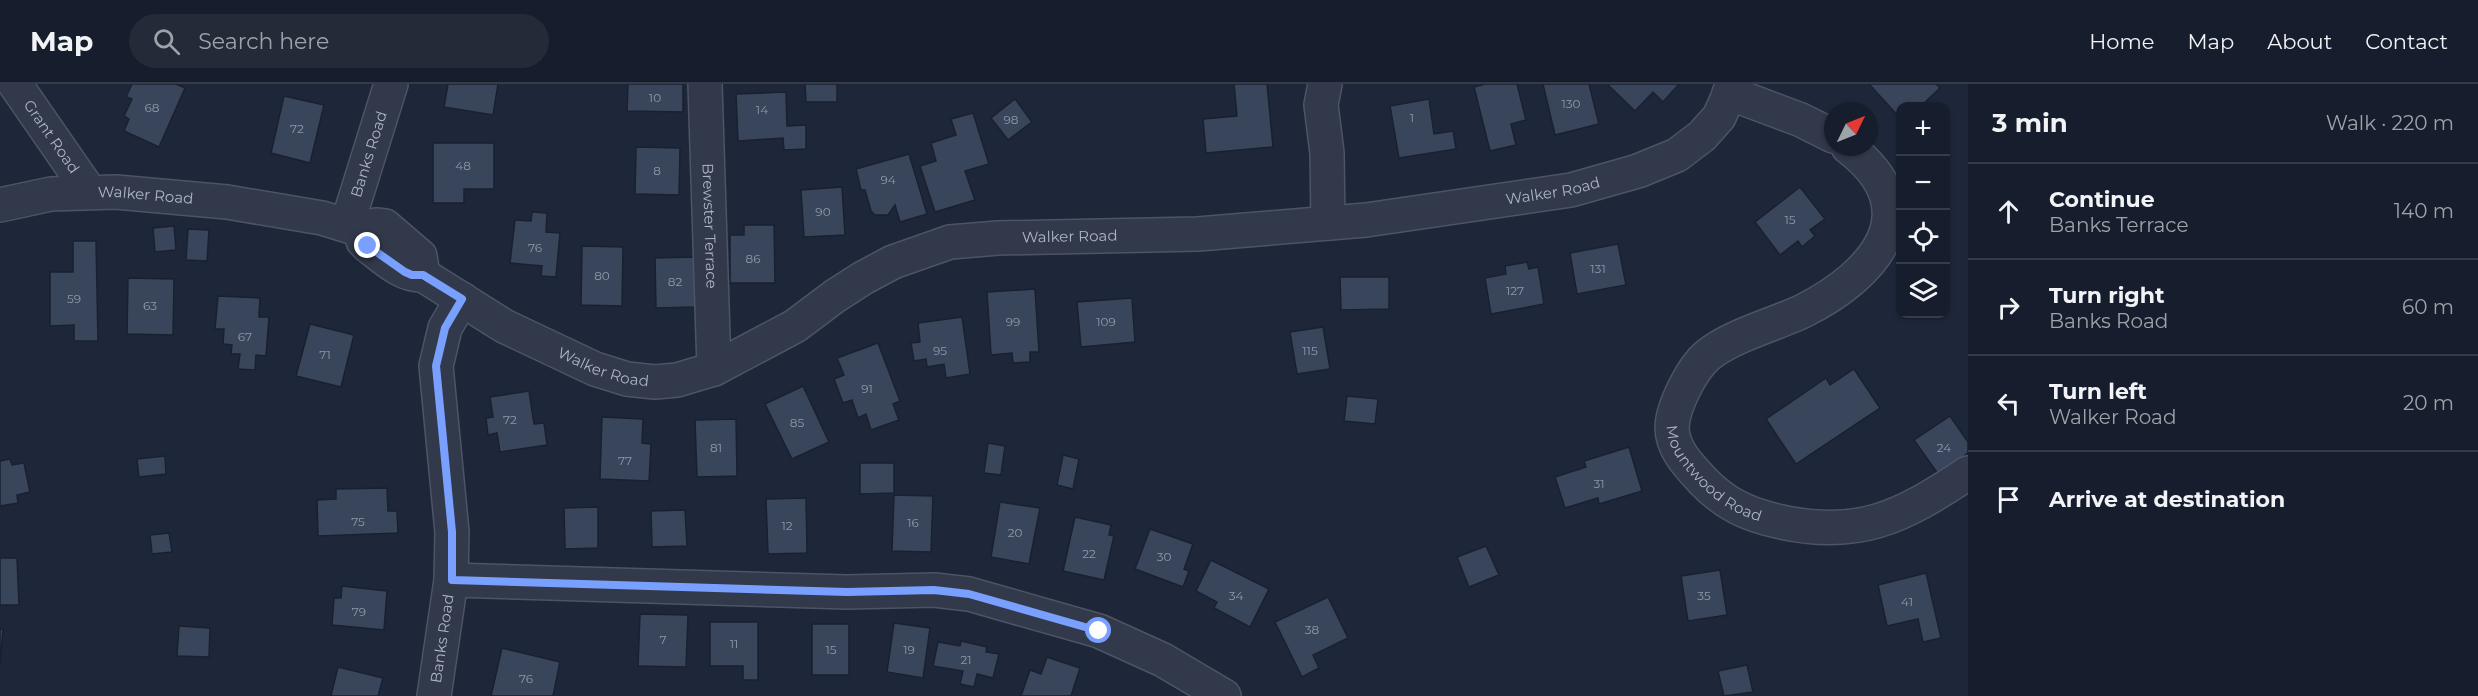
<!DOCTYPE html>
<html lang="en">
<head>
<meta charset="utf-8">
<style>
	:root { --surface:#161d2c; --page:#232a38; --text:#f1f3f6; --muted:#9ea2a9; --line:#353b48 }
	body { margin:0; font-family:Montserrat,sans-serif; background:var(--page); color:var(--text) }
	.controls { position:absolute; right:18px; top:18px; display:grid; overflow:hidden; border-radius:12px; box-shadow:0 2px 4px #0004 }
	.controls button { width:54px; height:54px; display:grid; place-items:center; padding:0; border:0; border-bottom:2px solid var(--line); background:var(--surface); color:var(--text); font:30px sans-serif }
	.compass { position:absolute; left:1824px; top:18px; width:54px; height:54px; border-radius:50%; background:var(--surface); box-shadow:0 2px 4px #0004; rotate:47deg }
	.stop { position:absolute; width:18px; height:18px; margin:-14px; border:4px solid #79a0ff; border-radius:50%; background:#fff }
	.stop.end { background:#79a0ff; border-color:#fff; box-shadow:0 2px 6px #0008 }
	.list { margin:0; padding:0; list-style:none }
	h2 { display:flex; justify-content:space-between; align-items:center; height:78px; margin:0; padding:0 24px; font-size:26px }
	h2 small { font-size:20px; font-weight:400; color:var(--muted) }
	.list li { display:grid; grid-template-columns:39px 1fr auto; gap:18px; align-items:center; box-sizing:border-box; height:96px; padding:0 24px; border-top:2px solid var(--line) }
	.list b { display:block; font-size:22px; white-space:nowrap }
	.list p { margin:0; font-size:20px; white-space:nowrap; color:var(--muted) }
	.list em { font-size:20px; font-style:normal; color:var(--muted) }
	.icon { flex:none; width:33px; height:33px; fill:none; stroke:currentColor; stroke-width:2; stroke-linecap:round; stroke-linejoin:round }
	.map { position:relative; flex:none; width:1968px; height:612px; overflow:hidden }
	header { display:flex; align-items:center; gap:36px; box-sizing:border-box; height:84px; padding:0 30px; background:var(--surface); border-bottom:2px solid var(--line) }
	header strong { font-size:28px }
	nav { display:flex; gap:33px; margin-inline-start:auto; font-size:21px }
	.search { width:420px; height:54px; background:var(--page); display:flex; align-items:center; gap:15px; box-sizing:border-box; padding:0 21px; border-radius:33px; color:var(--muted); font-size:22px }
	main { display:flex }
	aside { flex:1; background:var(--surface) }
	.map>svg:first-child { display:block }
</style>
</head>
<body>
<header>
<strong>Map</strong>
<div class="search"><svg class="icon" aria-label="search" viewBox="0 0 24 24"><circle cx="10" cy="10" r="6"/><path d="M15 15l6 6"/></svg>Search here</div>
<nav><a>Home</a><a>Map</a><a>About</a><a>Contact</a></nav>
</header>
<main>
<div class="map">
<svg width="1968" height="612" viewBox="0 0 1968 612">
	<rect width="100%" height="100%" fill="#1e273a"/>
	<g fill="#39455a" stroke="#192130" stroke-width="1.5">
		<path d="M132 0H176L185 4 159 63 124 47 129 35 124 32 132 15 126 13Z"/>
		<path d="M448 0H498L493 31 444 23Z"/>
		<path d="M628 0H683V28L627 27Z"/>
		<path d="M805 0H837V18H806Z"/>
		<path d="M1234 0H1267L1273 63 1206 69 1203 35 1237 32Z"/>
		<path d="M1485 0H1517L1526 36 1511 40 1516 61 1490 67 1474 3Z"/>
		<path d="M1543 0H1589L1599 40 1555 51Z"/>
		<path d="M1607 0H1679L1663 18 1653 8 1635 27Z"/>
		<path d="M1869 0H1936L1940 4 1921 22H1900V34Z"/>
		<path d="M786 8 787 42 806 41V65L784 66 783 54 738 57 736 10Z"/>
		<path d="M284 12 324 21 310 79 271 69Z"/>
		<path d="M1015 15 1032 38 1008 56 991 34Z"/>
		<path d="M1429 15 1434 50 1453 47 1456 65 1399 74 1390 22Z"/>
		<path d="M973 29 989 80 965 87 975 116 935 128 920 82 936 77 931 59 956 51 951 35Z"/>
		<path d="M433 59H494V105H464V119H433Z"/>
		<path d="M636 63 680 64 679 111 635 110Z"/>
		<path d="M909 70 927 130 900 138 895 121 888 131H875L871 127 865 106H861L856 85Z"/>
		<path d="M842 103 845 151 804 153 801 106Z"/>
		<path d="M1800 103 1825 135 1810 146 1815 152 1802 163 1798 157 1780 171 1755 138Z"/>
		<path d="M532 128 547 129 546 148 560 149 556 193 541 192 542 182 510 179 515 136 531 137Z"/>
		<path d="M744 141H774L775 199H730V151H744Z"/>
		<path d="M174 142 176 166 155 168 153 144Z"/>
		<path d="M188 145 209 146 207 177 186 176Z"/>
		<path d="M73 157H96L98 257H74V241L50 242V188H73Z"/>
		<path d="M1618 160 1626 201 1577 210 1570 169Z"/>
		<path d="M582 162 623 163 622 222 581 221Z"/>
		<path d="M695 173 696 223 656 224 655 174Z"/>
		<path d="M1527 178 1529 185 1538 183 1544 220 1491 230 1485 194 1506 190 1505 182Z"/>
		<path d="M1340 193H1389V225L1341 226Z"/>
		<path d="M128 194 174 195 173 251 127 250Z"/>
		<path d="M1035 205 1039 268H1030V278L1013 279 1012 269 991 271 987 208Z"/>
		<path d="M218 212 260 214 259 233H269L266 272 256 271 255 286 238 285 240 270H231L232 261 223 260 224 245H215Z"/>
		<path d="M1132 214 1135 258 1081 263 1077 218Z"/>
		<path d="M962 233 970 290 946 294 944 280 927 283 926 275 914 277 911 259 920 258 918 239Z"/>
		<path d="M310 240 354 251 341 303 296 292Z"/>
		<path d="M1323 243 1330 285 1297 290 1290 248Z"/>
		<path d="M878 259 900 317 893 320 899 336 871 346 866 330 858 334 852 316 843 319 834 295 844 291 837 274Z"/>
		<path d="M1854 285 1880 324 1796 380 1766 335 1826 294 1830 301Z"/>
		<path d="M803 302 829 358 792 375 765 320Z"/>
		<path d="M529 307 534 340 544 339 547 361 500 368 497 349 488 351 486 334 493 333 490 313Z"/>
		<path d="M1347 312 1378 315 1375 340 1344 337Z"/>
		<path d="M1950 332 1968 358V369L1938 390 1914 356Z"/>
		<path d="M602 333 643 335 642 359 651 360 649 397 600 395Z"/>
		<path d="M736 335 737 392 697 393 695 336Z"/>
		<path d="M988 359 1005 362 1001 391 984 389Z"/>
		<path d="M1629 363 1642 407 1599 420 1598 414 1565 424 1555 393 1586 383 1584 377Z"/>
		<path d="M1063 371 1079 375 1073 405 1057 401Z"/>
		<path d="M165 372 166 390 139 393 137 375Z"/>
		<path d="M10 375 12 381 24 379 30 408 17 411 18 419 0 422V377Z"/>
		<path d="M860 379H894V409L860 410Z"/>
		<path d="M387 404 388 427H397L398 449 318 452 317 416 336 415V405Z"/>
		<path d="M894 411 933 412 931 468 892 467Z"/>
		<path d="M806 414 807 469 768 470 766 415Z"/>
		<path d="M1000 418 1040 424 1029 480 991 473Z"/>
		<path d="M598 423V464L565 465 564 424Z"/>
		<path d="M685 426 687 462 652 463 651 427Z"/>
		<path d="M1075 433 1111 441 1109 451 1114 452 1104 496 1063 487Z"/>
		<path d="M1150 445 1193 460 1184 485 1189 487 1183 503 1135 485Z"/>
		<path d="M169 449 172 468 152 470 150 451Z"/>
		<path d="M1486 462 1499 491 1469 503 1457 473Z"/>
		<path d="M0 474H17L19 521H0Z"/>
		<path d="M1211 476 1269 505 1250 543 1214 524 1217 518 1196 507Z"/>
		<path d="M1720 486 1727 531 1688 537 1681 492Z"/>
		<path d="M1926 489 1941 554 1923 558 1918 535 1887 542 1878 501Z"/>
		<path d="M342 502 387 507 384 546 332 541 334 514H341Z"/>
		<path d="M1328 513 1348 554 1313 571 1319 584 1302 593 1275 538Z"/>
		<path d="M640 530 688 531 686 583 638 582Z"/>
		<path d="M710 538H758V596H743V582H710Z"/>
		<path d="M894 539 930 544 923 594 887 588Z"/>
		<rect x="812" y="540" width="37" height="51"/>
		<path d="M179 542 210 544 209 573 177 572Z"/>
		<path d="M0 545H3L0 582Z"/>
		<path d="M961 557 987 563 986 568 999 570 993 594 977 590 974 603 960 600 963 587 933 582 938 558 960 562Z"/>
		<path d="M502 564 560 578 553 612H491Z"/>
		<path d="M1047 573 1080 584 1071 612H1021L1030 586 1041 590Z"/>
		<path d="M1747 581 1753 608 1724 612 1718 587Z"/>
		<path d="M338 583 383 594 378 612H331Z"/>
	</g>
	<g fill="none" stroke-linecap="round" stroke-linejoin="round">
		<g stroke="#4c5465" stroke-width="36">
			<g id="minor">
				<path id="s1" d="M15 0 89 107"/>
				<path id="s2" d="M705 0 714 285"/>
				<path d="M1325 0 1321 21 1327 69 1328 139"/>
				<path d="M1729 9 1801 36 1833 52"/>
				<path id="s3" d="M1848 63C1931 126 1875 191 1803 227 1776 240 1731 252 1708 271 1692 284 1673 322 1672 343 1672 365 1689 382 1703 397 1725 420 1747 430 1777 437 1858 456 1902 433 1968 389"/>
				<path id="s4" d="M0 121 51 110 116 108 227 118 322 134 361 146 376 141 385 142 420 172 423 191C402 192 384 174 368 162L363 157 361 146"/>
				<path id="s5" d="M347 141 391 0"/>
				<path id="s6" d="M423 191 504 242 595 285 627 295 655 298 677 296 714 285 795 242 835 212 863 194 893 178 950 158 998 154 1198 150 1366 136 1571 106 1638 87 1677 71 1702 52 1719 33 1734 0"/>
				<path d="M451 496 847 508 934 506 969 510 1099 547 1163 576 1224 612"/>
				<path id="s7" d="M434 612 451 496 452 448 436 282 445 244 462 215"/>
			</g>
		</g>
		<use href="#minor" stroke="#32394a" stroke-width="33"/>
	</g>
	<g fill="none" stroke-linecap="round" stroke-linejoin="round">
		<path stroke="#79a0ff" stroke-width="8" d="M368 162 405 188 412 191H423L462 215 445 244 436 282 452 448V496L847 508 934 506 969 510 1099 547"/>
	</g>
	<g text-anchor="middle" stroke-width="5" stroke-linejoin="round" paint-order="stroke">
		<g font-size="12" fill="#8f98ac">
			<text x="655" y="18">10</text>
			<text x="1571" y="24">130</text>
			<text x="152" y="28">68</text>
			<text x="762" y="30">14</text>
			<text x="1412" y="38">1</text>
			<text x="1011" y="40">98</text>
			<text x="297" y="49">72</text>
			<text x="463" y="86">48</text>
			<text x="657" y="91">8</text>
			<text x="888" y="100">94</text>
			<text x="823" y="132">90</text>
			<text x="1790" y="140">15</text>
			<text x="535" y="168">76</text>
			<text x="753" y="179">86</text>
			<text x="1598" y="189">131</text>
			<text x="602" y="196">80</text>
			<text x="675" y="202">82</text>
			<text x="1515" y="211">127</text>
			<text x="74" y="219">59</text>
			<text x="150" y="226">63</text>
			<text x="1013" y="242">99</text>
			<text x="1106" y="242">109</text>
			<text x="245" y="257">67</text>
			<text x="940" y="271">95</text>
			<text x="1310" y="271">115</text>
			<text x="325" y="275">71</text>
			<text x="867" y="309">91</text>
			<text x="510" y="340">72</text>
			<text x="797" y="343">85</text>
			<text x="716" y="368">81</text>
			<text x="1944" y="368">24</text>
			<text x="625" y="381">77</text>
			<text x="1599" y="404">31</text>
			<text x="358" y="442">75</text>
			<text x="913" y="443">16</text>
			<text x="787" y="446">12</text>
			<text x="1015" y="453">20</text>
			<text x="1089" y="474">22</text>
			<text x="1164" y="477">30</text>
			<text x="1236" y="516">34</text>
			<text x="1704" y="516">35</text>
			<text x="1907" y="522">41</text>
			<text x="359" y="532">79</text>
			<text x="1312" y="550">38</text>
			<text x="663" y="560">7</text>
			<text x="734" y="564">11</text>
			<text x="831" y="570">15</text>
			<text x="909" y="570">19</text>
			<text x="966" y="580">21</text>
			<text x="526" y="599">76</text>
		</g>
		<g font-size="15" fill="#acb4c7" stroke="#171f2e">
			<text dy="5" stroke="none"><textPath href="#s1" startOffset="64">Grant Road</textPath></text>
			<text dy="5" stroke="none"><textPath href="#s5" startOffset="74">Banks Road</textPath></text>
			<text dy="5" stroke="none"><textPath href="#s6" startOffset="1194">Walker Road</textPath></text>
			<text dy="5" stroke="none"><textPath href="#s4" startOffset="147">Walker Road</textPath></text>
			<text dy="5" stroke="none"><textPath href="#s2" startOffset="142">Brewster Terrace</textPath></text>
			<text dy="5" stroke="none"><textPath href="#s6" startOffset="708">Walker Road</textPath></text>
			<text dy="5" stroke="none"><textPath href="#s6" startOffset="204">Walker Road</textPath></text>
			<text dy="5" stroke="none"><textPath href="#s3" startOffset="470">Mountwood Road</textPath></text>
			<text dy="5" stroke="none"><textPath href="#s7" startOffset="58">Banks Road</textPath></text>
		</g>
	</g>
</svg>
<div class="controls">
<button>+</button>
<button>−</button>
<button><svg class="icon" aria-label="locate" viewBox="0 0 24 24"><circle cx="12" cy="12" r="6"/><path d="M12 2v4M12 18v4M2 12h4M18 12h4"/></svg></button>
<button><svg class="icon" aria-label="layers" viewBox="0 0 24 24"><path d="M12 4l9 5-9 5-9-5zM3 14l9 5 9-5"/></svg></button>
</div>
<svg class="compass" viewBox="-18 -18 36 36"><path d="M0-13l5 13h-10z" fill="#e53935"/><path d="M0 13l5-13h-10z" fill="#9ea2a9"/></svg>
<div class="stop" style="left:1099px;top:547px"></div>
<div class="stop end" style="left:368px;top:162px"></div>
</div>
<aside>
<h2>3 min<small>Walk · 220 m</small></h2>
<ul class="list">
<li><svg class="icon" aria-label="ahead" viewBox="0 0 24 24"><path d="M12 20V5M6 11l6-6 6 6"/></svg><div><b>Continue</b><p>Banks Terrace</p></div><em>140 m</em></li>
<li><svg class="icon" aria-label="right" viewBox="0 0 24 24"><path d="M7 20v-9h11M14 6l5 5-5 5"/></svg><div><b>Turn right</b><p>Banks Road</p></div><em>60 m</em></li>
<li><svg class="icon" aria-label="left" viewBox="0 0 24 24"><path d="M17 20v-9H6M10 6l-5 5 5 5"/></svg><div><b>Turn left</b><p>Walker Road</p></div><em>20 m</em></li>
<li><svg class="icon" aria-label="arrive" viewBox="0 0 24 24"><path d="M6 21V4h12l-3 4 3 4H6"/></svg><div><b>Arrive at destination</b></div></li>
</ul>
</aside>
</main>
</body>
</html>
